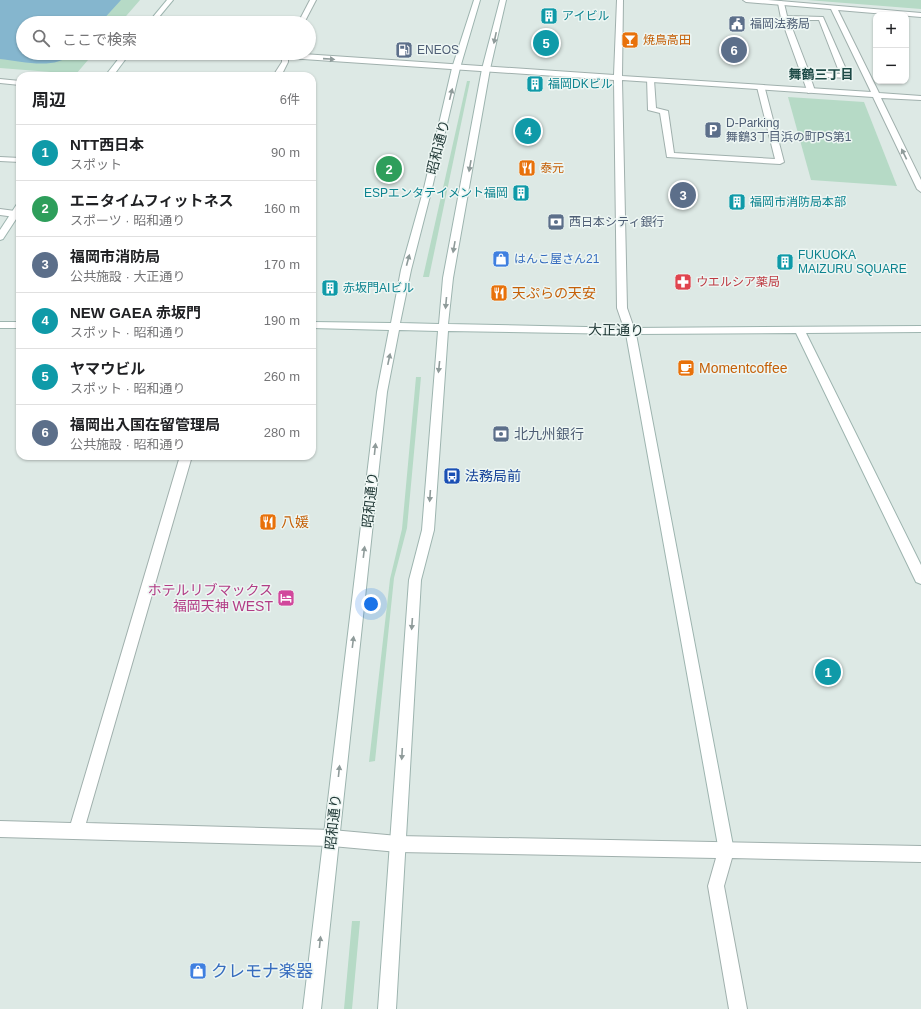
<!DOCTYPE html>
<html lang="ja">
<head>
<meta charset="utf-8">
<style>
	:root { --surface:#fff; --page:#f6f6f6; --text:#202124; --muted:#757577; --line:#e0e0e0; --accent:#111827 }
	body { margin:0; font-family:Arial,"Noto Sans JP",sans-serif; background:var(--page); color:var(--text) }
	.controls { position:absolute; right:12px; top:12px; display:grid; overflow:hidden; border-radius:8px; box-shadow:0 1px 3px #0004 }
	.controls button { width:36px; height:36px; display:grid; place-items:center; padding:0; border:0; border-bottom:1px solid var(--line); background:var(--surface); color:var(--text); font:20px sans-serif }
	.you { position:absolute; left:371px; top:604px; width:14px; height:14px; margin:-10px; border:3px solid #fff; border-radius:50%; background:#1a73e8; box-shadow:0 0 0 6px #1a73e833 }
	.badge { display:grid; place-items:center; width:26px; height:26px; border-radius:50%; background:var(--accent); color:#fff; font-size:13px; font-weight:700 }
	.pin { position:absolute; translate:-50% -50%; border:2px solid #fff; box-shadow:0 1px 4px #0006 }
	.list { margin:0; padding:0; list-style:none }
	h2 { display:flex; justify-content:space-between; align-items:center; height:52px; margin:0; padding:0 16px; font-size:17px }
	h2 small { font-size:13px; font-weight:400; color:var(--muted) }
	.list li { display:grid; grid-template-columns:26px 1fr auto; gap:12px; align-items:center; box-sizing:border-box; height:56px; padding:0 16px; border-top:1px solid var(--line) }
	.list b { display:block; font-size:15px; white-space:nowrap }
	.list p { margin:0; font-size:13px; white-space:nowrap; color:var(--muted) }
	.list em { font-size:13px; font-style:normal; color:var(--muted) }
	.icon { flex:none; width:22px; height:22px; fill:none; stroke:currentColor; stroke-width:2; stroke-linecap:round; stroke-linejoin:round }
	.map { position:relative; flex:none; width:921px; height:1009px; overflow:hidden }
	.search { position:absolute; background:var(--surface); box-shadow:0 1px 3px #0004; left:16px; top:16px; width:300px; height:44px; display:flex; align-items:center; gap:10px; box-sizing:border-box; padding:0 14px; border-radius:22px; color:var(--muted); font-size:15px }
	.panel { position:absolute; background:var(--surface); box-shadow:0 1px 3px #0004; left:16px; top:72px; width:300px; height:388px; border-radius:12px }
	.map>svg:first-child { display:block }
</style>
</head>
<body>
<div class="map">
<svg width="921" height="1009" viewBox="0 0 921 1009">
	<rect width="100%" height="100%" fill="#dde9e5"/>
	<g fill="#b6dac6">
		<path d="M0 0H140L120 23H23V53H94L76 74 0 68Z"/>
		<path d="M807 0H921V9Z"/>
		<path d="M467 81H470L429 277H423Z"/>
		<path d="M788 97 864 102 897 186 811 180Z"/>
		<path d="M416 377H421L407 528 394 578 375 761 369 762 390 579 402 529Z"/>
		<path d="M352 921H360L352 1009H344Z"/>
	</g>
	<path fill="#85b6ce" d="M0 0H121L100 23H23V53H72C56 71 22 61 0 59Z"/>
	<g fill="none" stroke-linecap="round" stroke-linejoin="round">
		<g stroke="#a0b0ad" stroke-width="2">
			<g id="lane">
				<path d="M781 1 784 3 787 16 823 17 849 76 848 78 810 76 815 91 808 93 781 18 778 3ZM789 20H819L840 74 809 72Z"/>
				<path d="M647 78 654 80 656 108 668 111 674 153 775 159 757 87 764 85 784 162 780 164 667 157 660 113 648 110Z"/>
			</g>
		</g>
		<g stroke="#a0b0ad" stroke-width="2">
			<g id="street">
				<path d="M310 0H316L304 23H298Z"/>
				<path d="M617 0H623L622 76 871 92 831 9 746 2 743 0H768L921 13V17L838 10 879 93 921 96V100L881 98 921 180V192L917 189 873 97 622 80 627 308 635 331 630 334 625 331 617 308 614 80 288 58V62L281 76H273L282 62V57L248 55 245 53H288L614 75Z"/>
				<path d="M0 79 20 81V85L0 83Z"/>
				<path d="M0 157 20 158V162L0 161Z"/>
				<path d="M0 209 15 211 19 214 15 217 0 215Z"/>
				<path d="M180 456H192L86 823 332 830 398 836 921 846V862L732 858 724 886 747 1009H729L708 886 716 858 398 852 332 846 0 837V821L71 823Z"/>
			</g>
		</g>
		<g stroke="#9db4af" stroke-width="2">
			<g id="secondary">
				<path d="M167 0H173L154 23H148Z"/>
				<path d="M474 0H480L460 68 432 188 411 270 400 323 439 324 443 278 482 69 500 0H506L490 69 453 278 448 324 630 328 921 326V332L806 333 921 565V584L916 582 796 333 636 334 734 851 732 857 726 859 720 857 626 334 448 331 434 530 421 580 396 1009H378L409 580 422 530 438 331 399 330 387 392 321 1009H303L377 392 389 330 312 328V322L391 323 401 270 424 188 452 68Z"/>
				<path d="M123 53H130L113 76H105Z"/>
				<path d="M20 203V213L3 239 0 240V230L17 204Z"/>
				<rect x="0" y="322" width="20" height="6"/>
			</g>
		</g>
		<use href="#lane" fill="#fff" fill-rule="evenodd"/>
		<use href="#street" fill="#fff" fill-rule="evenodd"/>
		<use href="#secondary" fill="#fff" fill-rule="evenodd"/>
	</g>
	<defs><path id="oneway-solid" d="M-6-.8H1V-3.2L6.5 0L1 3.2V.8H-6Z"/></defs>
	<g fill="#8f9b9a">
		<use href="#oneway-solid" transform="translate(495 38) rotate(102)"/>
		<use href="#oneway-solid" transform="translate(329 59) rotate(4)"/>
		<use href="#oneway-solid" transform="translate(451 94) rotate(-76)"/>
		<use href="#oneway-solid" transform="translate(904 154) rotate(-116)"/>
		<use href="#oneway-solid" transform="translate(470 166) rotate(100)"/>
		<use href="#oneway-solid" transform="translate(454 247) rotate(100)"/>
		<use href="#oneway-solid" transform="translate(408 260) rotate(-75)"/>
		<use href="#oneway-solid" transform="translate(446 303) rotate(95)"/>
		<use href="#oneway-solid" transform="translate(389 359) rotate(-78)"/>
		<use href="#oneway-solid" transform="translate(439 367) rotate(96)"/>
		<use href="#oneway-solid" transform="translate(375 449) rotate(-84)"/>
		<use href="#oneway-solid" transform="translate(430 496) rotate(94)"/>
		<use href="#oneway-solid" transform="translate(364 552) rotate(-83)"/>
		<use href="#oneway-solid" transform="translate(412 624) rotate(94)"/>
		<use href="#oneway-solid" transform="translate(353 642) rotate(-83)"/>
		<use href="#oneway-solid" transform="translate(402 754) rotate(93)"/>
		<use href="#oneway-solid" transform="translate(339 771) rotate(-84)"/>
		<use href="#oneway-solid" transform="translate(320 942) rotate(-84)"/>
	</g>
	<defs>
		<g id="building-square" transform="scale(0.9)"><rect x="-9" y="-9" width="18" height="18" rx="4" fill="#0f9aa8" stroke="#edf6f3"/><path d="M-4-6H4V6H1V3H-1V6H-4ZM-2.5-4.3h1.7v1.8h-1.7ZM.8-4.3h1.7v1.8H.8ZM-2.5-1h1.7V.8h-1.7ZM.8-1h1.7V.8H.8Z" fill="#fff"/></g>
		<g id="civic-square" transform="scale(0.9)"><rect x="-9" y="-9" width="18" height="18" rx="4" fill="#5c6f8a" stroke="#edf6f3"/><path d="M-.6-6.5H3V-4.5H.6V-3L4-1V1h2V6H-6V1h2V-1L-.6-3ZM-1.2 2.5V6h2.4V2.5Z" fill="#fff"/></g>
		<g id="bar-square" transform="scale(0.9)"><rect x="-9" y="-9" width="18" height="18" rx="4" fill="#e8710a" stroke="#edf6f3"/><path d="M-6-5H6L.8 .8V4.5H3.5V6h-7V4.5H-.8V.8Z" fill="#fff"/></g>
		<g id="fuel-square" transform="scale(0.9)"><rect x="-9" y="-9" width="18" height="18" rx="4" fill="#5c6f8a" stroke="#edf6f3"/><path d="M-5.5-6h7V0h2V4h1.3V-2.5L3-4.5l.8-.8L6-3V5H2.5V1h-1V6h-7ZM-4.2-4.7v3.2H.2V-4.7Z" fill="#fff"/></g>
		<g id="parking-square" transform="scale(0.9)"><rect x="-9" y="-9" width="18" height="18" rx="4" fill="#5c6f8a" stroke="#edf6f3"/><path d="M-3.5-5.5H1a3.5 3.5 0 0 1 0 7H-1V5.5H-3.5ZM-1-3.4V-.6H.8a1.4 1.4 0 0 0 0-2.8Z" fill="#fff"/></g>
		<g id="restaurant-square" transform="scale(0.9)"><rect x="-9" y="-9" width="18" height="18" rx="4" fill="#e8710a" stroke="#edf6f3"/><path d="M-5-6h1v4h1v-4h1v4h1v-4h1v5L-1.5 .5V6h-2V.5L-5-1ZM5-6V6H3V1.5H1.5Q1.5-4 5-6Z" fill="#fff"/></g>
		<g id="bank-square" transform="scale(0.9)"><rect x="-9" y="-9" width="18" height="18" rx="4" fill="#5c6f8a" stroke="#edf6f3"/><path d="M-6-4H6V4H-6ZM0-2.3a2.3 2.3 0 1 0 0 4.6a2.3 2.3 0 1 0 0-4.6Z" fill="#fff"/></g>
		<g id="shop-square" transform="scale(0.9)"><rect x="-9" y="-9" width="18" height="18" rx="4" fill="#3f7fe0" stroke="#edf6f3"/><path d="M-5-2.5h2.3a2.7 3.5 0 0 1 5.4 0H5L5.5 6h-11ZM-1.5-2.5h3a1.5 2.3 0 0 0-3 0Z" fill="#fff"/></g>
		<g id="pharmacy-square" transform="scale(0.9)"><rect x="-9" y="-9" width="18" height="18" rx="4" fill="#e0444e" stroke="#edf6f3"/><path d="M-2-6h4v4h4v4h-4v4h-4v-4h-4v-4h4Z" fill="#fff"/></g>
		<g id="cafe-square" transform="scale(0.9)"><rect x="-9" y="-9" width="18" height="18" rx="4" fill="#e8710a" stroke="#edf6f3"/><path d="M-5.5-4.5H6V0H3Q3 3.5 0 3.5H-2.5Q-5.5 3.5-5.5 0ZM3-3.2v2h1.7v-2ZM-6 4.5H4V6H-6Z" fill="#fff"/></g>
		<g id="bus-square" transform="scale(0.9)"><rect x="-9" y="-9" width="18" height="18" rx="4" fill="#1a4fb4" stroke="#edf6f3"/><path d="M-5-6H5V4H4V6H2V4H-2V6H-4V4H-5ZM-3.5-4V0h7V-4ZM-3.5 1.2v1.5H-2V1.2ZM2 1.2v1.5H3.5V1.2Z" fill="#fff"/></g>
		<g id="hotel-square" transform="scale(0.9)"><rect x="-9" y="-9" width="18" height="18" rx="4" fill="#d1479c" stroke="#edf6f3"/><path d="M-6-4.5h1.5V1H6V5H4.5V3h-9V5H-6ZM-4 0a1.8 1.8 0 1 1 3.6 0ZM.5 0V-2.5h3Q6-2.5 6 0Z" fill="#fff"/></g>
	</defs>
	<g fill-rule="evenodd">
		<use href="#building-square" x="549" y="16"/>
		<use href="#civic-square" x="737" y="24"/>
		<use href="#bar-square" x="630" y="40"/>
		<use href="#fuel-square" x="404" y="50"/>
		<use href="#building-square" x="535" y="84"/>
		<use href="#parking-square" x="713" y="130"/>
		<use href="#restaurant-square" x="527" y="168"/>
		<use href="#building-square" x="521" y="193"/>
		<use href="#building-square" x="737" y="202"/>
		<use href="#bank-square" x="556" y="222"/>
		<use href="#shop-square" x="501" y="259"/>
		<use href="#building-square" x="785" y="262"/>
		<use href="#pharmacy-square" x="683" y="282"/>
		<use href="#building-square" x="330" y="288"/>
		<use href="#restaurant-square" x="499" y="293"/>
		<use href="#cafe-square" x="686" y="368"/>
		<use href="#bank-square" x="501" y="434"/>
		<use href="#bus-square" x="452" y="476"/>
		<use href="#restaurant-square" x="268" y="522"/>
		<use href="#hotel-square" x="286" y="598"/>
		<use href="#shop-square" x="198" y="971"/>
	</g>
	<g text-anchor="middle" stroke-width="3" stroke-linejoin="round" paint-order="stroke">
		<g font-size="12" fill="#0d838f" stroke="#edf6f3" text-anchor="start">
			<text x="562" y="20">アイビル</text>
			<text x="548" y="88">福岡DKビル</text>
			<text x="508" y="197" text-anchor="end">ESPエンタテイメント福岡</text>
			<text x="750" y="206">福岡市消防局本部</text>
			<text x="798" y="259">FUKUOKA<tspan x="798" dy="14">MAIZURU SQUARE</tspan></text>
			<text x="343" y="292">赤坂門AIビル</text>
		</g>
		<g font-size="12" fill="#4e5e75" stroke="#edf6f3" text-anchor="start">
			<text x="750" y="28">福岡法務局</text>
			<text x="417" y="54">ENEOS</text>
			<text x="726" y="127">D-Parking<tspan x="726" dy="14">舞鶴3丁目浜の町PS第1</tspan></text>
			<text x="569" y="226">西日本シティ銀行</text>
		</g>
		<g font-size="12" fill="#c56008" stroke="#edf6f3" text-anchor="start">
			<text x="643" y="44">焼鳥高田</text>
			<text x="540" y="172">泰元</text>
		</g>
		<g font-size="12" fill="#366cbe" stroke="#edf6f3" text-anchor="start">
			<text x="514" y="263">はんこ屋さん21</text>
		</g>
		<g font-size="12" fill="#be3a42" stroke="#edf6f3" text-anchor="start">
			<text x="696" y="286">ウエルシア薬局</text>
		</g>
		<g font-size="13" font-weight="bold" fill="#1c4945" stroke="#edf6f3">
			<text x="821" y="79">舞鶴三丁目</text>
		</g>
		<g font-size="14" fill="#1f3735" stroke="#edf6f3">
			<text transform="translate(438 147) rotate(-76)" y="5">昭和通り</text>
			<text transform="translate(616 330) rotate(1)" y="5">大正通り</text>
			<text transform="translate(370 500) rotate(-84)" y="5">昭和通り</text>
			<text transform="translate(333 822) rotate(-84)" y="5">昭和通り</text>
		</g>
		<g font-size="14" fill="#c56008" stroke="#edf6f3" text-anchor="start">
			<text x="512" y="298">天ぷらの天安</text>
			<text x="699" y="373">Momentcoffee</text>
			<text x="281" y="527">八媛</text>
		</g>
		<g font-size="14" fill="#4e5e75" stroke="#edf6f3" text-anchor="start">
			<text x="514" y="439">北九州銀行</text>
		</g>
		<g font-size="14" fill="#164399" stroke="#edf6f3" text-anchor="start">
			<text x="465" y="481">法務局前</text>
		</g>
		<g font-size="14" fill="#b23c85" stroke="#edf6f3" text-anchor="end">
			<text x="273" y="595">ホテルリブマックス<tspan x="273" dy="16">福岡天神 WEST</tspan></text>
		</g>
		<g font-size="17" fill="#366cbe" stroke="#edf6f3" text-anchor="start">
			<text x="211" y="977">クレモナ楽器</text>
		</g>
	</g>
</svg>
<div class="controls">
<button>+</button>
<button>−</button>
</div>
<div class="you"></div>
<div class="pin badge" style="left:828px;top:672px;background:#0f9aa8">1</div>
<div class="pin badge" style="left:389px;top:169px;background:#2e9e5b">2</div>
<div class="pin badge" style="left:683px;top:195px;background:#5c6f8a">3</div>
<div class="pin badge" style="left:528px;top:131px;background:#0f9aa8">4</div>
<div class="pin badge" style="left:546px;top:43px;background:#0f9aa8">5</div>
<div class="pin badge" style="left:734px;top:50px;background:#5c6f8a">6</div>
<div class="search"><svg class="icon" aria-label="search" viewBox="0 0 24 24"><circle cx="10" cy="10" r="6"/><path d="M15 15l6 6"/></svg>ここで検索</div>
<section class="panel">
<h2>周辺<small>6件</small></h2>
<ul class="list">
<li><span class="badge" style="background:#0f9aa8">1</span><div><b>NTT西日本</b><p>スポット</p></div><em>90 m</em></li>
<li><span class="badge" style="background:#2e9e5b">2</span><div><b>エニタイムフィットネス</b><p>スポーツ · 昭和通り</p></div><em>160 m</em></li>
<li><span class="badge" style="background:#5c6f8a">3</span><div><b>福岡市消防局</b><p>公共施設 · 大正通り</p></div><em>170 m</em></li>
<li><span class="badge" style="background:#0f9aa8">4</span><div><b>NEW GAEA 赤坂門</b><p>スポット · 昭和通り</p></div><em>190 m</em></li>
<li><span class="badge" style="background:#0f9aa8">5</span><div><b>ヤマウビル</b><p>スポット · 昭和通り</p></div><em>260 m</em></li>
<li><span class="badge" style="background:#5c6f8a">6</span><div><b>福岡出入国在留管理局</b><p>公共施設 · 昭和通り</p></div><em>280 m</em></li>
</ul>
</section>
</div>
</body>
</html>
